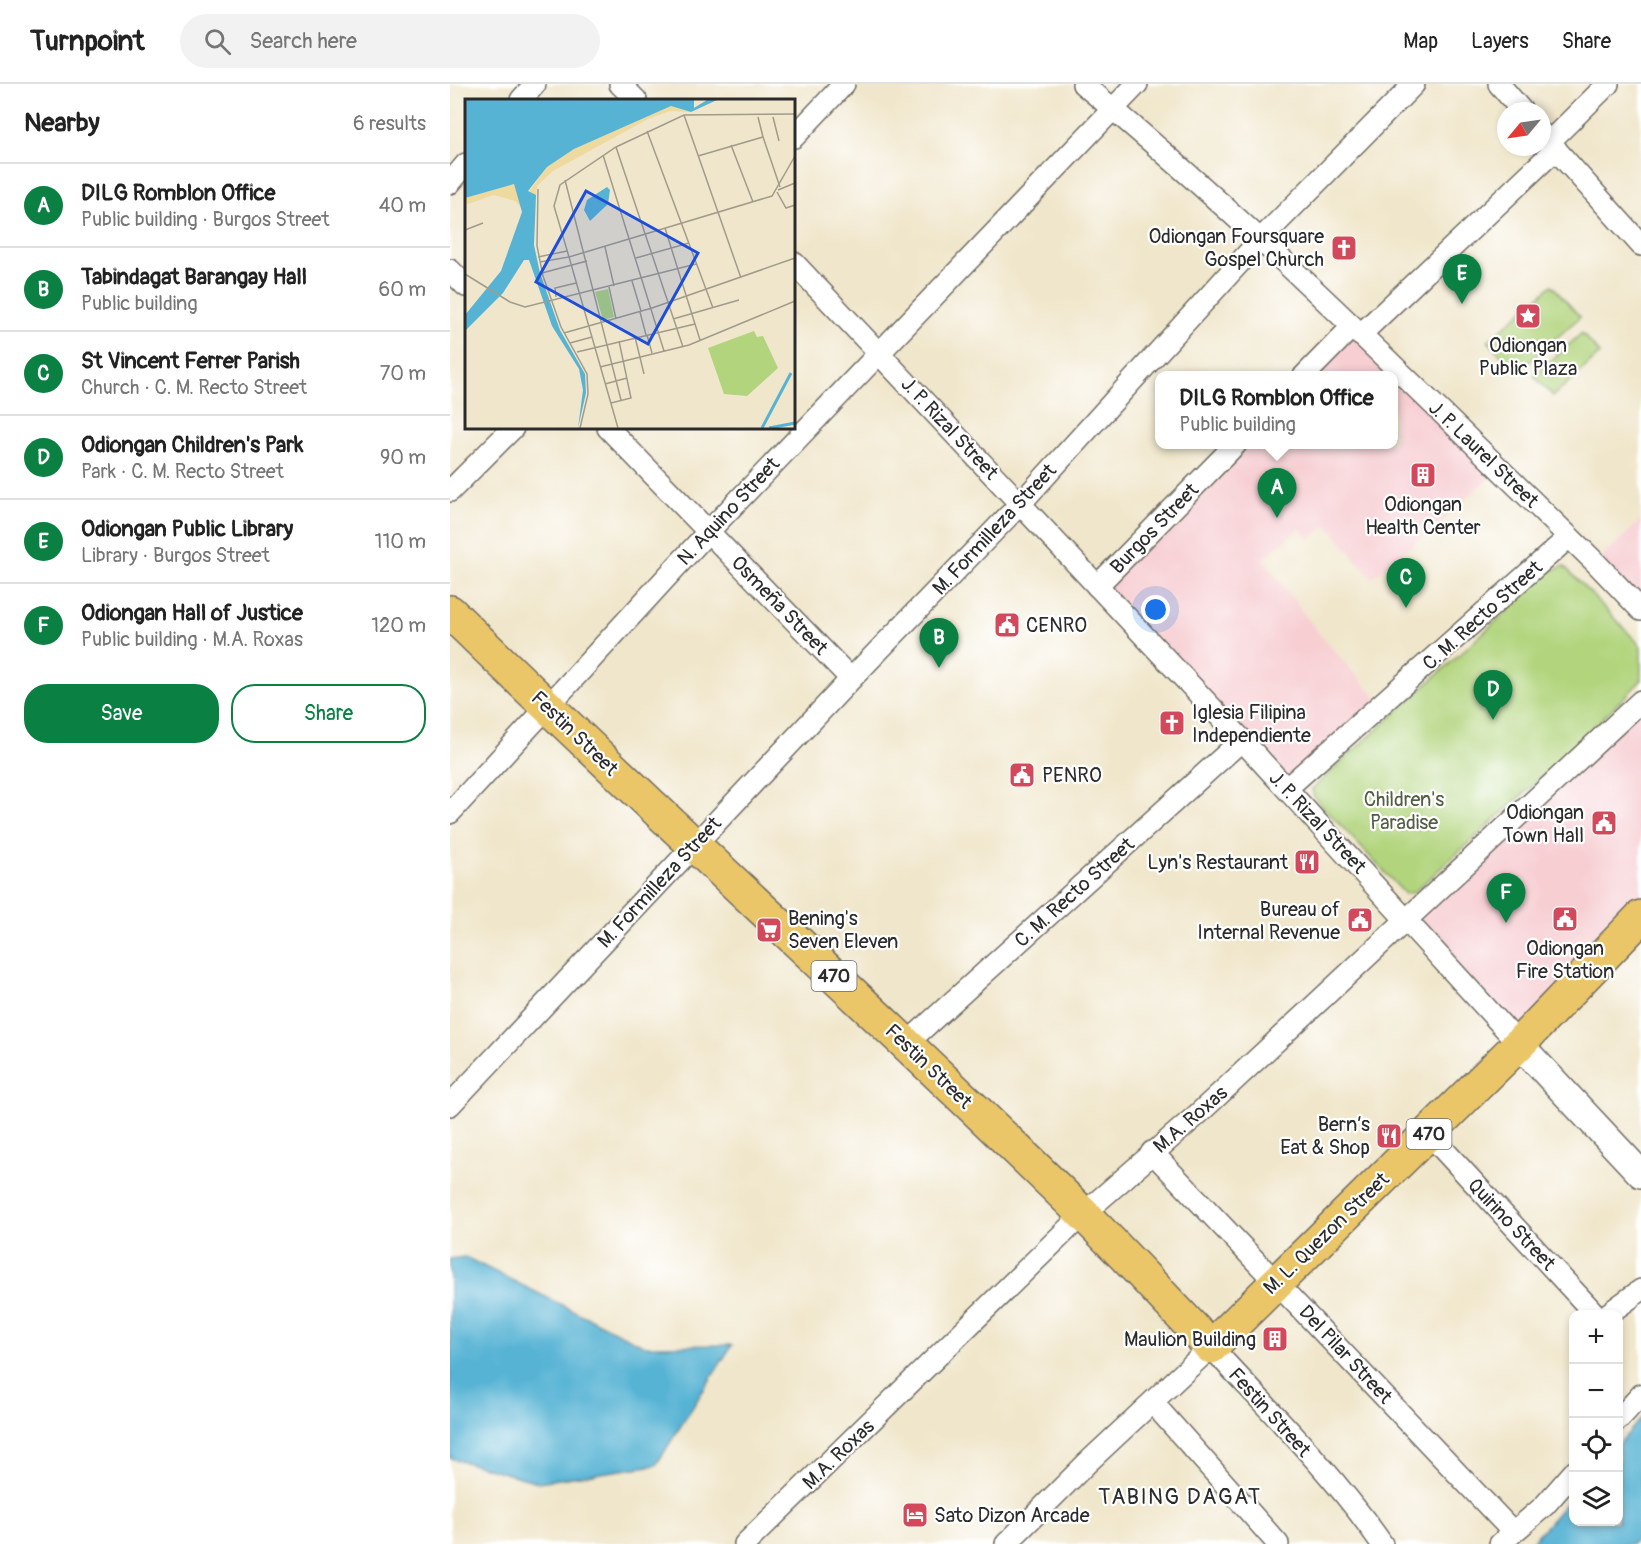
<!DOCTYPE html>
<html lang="en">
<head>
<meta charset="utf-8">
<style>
	:root { --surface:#fff; --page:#f2f2f2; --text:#222; --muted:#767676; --line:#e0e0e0; --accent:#0b8043 }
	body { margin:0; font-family:Pangolin,sans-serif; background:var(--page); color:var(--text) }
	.controls { position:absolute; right:18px; bottom:18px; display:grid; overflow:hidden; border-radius:12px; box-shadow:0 3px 9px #0003 }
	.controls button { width:54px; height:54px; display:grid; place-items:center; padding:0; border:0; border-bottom:2px solid var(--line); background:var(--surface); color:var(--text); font:30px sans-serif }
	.compass { position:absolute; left:1047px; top:18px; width:54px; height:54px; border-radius:50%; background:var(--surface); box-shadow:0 3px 9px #0003; rotate:241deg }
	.you { position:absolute; left:706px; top:526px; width:21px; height:21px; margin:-15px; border:4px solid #fff; border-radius:50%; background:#1a73e8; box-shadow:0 0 0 9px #1a73e833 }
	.badge { display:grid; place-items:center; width:39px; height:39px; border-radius:50%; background:var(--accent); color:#fff; font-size:20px; font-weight:700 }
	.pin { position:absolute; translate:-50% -50px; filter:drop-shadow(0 2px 3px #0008) }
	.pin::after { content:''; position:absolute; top:32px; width:21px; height:18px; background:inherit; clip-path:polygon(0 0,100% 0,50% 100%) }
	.popup { position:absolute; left:705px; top:287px; width:243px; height:78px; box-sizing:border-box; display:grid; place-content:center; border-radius:12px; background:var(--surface); filter:drop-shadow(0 2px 4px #0005); font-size:20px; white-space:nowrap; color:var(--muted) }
	.popup b { font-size:22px; color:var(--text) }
	.popup::after { content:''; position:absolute; left:50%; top:100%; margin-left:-12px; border:12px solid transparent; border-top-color:var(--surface) }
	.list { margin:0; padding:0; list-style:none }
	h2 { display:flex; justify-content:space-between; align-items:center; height:78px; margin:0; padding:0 24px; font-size:26px }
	h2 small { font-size:20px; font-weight:400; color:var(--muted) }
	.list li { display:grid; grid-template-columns:39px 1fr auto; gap:18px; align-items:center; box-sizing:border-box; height:84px; padding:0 24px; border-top:2px solid var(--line) }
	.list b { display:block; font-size:22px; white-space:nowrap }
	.list p { margin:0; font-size:20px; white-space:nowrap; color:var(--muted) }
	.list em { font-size:20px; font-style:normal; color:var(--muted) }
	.actions { display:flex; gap:12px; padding:18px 24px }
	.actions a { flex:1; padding:14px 0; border:2px solid var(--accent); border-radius:24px; text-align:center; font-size:21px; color:var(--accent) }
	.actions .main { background:var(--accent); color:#fff }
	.icon { flex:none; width:33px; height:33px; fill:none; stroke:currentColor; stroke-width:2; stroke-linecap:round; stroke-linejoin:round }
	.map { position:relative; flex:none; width:1191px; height:1460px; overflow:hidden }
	header { display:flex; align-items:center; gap:36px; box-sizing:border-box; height:84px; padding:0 30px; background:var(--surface); border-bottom:2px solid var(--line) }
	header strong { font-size:28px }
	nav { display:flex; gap:33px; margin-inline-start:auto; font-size:21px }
	.search { width:420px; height:54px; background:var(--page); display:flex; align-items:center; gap:15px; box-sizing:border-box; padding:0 21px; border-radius:33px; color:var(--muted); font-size:22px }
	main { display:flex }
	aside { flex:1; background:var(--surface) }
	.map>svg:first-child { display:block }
</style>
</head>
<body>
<header>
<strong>Turnpoint</strong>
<div class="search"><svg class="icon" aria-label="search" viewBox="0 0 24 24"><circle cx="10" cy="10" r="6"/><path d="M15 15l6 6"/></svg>Search here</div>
<nav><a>Map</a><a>Layers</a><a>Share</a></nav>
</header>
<main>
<aside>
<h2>Nearby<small>6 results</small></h2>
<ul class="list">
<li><span class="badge">A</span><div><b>DILG Romblon Office</b><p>Public building · Burgos Street</p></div><em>40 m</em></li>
<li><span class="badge">B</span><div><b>Tabindagat Barangay Hall</b><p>Public building</p></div><em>60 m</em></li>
<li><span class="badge">C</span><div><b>St Vincent Ferrer Parish</b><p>Church · C. M. Recto Street</p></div><em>70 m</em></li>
<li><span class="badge">D</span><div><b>Odiongan Children's Park</b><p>Park · C. M. Recto Street</p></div><em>90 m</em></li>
<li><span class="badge">E</span><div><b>Odiongan Public Library</b><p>Library · Burgos Street</p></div><em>110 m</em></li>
<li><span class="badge">F</span><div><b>Odiongan Hall of Justice</b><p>Public building · M.A. Roxas</p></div><em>120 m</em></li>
</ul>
<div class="actions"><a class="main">Save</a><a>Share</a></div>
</aside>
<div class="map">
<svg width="1191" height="1460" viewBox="0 0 1191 1460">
	<rect width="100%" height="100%" fill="#fff"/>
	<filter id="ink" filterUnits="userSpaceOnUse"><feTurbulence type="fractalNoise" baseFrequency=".0167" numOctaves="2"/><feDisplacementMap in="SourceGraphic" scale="12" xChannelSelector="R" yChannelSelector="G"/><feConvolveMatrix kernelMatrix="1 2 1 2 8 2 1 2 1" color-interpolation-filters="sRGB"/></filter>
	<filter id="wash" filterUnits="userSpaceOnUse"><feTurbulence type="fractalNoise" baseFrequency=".008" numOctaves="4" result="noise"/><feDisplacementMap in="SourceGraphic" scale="24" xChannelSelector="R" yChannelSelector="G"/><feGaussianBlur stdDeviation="1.35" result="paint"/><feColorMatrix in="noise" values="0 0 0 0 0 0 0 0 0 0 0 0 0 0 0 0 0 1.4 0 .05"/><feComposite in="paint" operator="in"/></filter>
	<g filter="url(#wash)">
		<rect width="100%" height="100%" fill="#f0e6cb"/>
		<g fill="#f7cfd3">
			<path d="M902 243 1048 386 989 439 922 494 878 442 859 455 850 444 813 475 871 552 932 620 837 704 647 502 786 361 944 360V292L854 291Z"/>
			<path d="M1191 436V526L1146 479Z"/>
			<path d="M1191 617V833L1069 960 957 834Z"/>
		</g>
		<g fill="#b1d47c" stroke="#6e8054" stroke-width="1.5">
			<path d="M1102 201 1130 233 1067 289 1038 257Z"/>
			<path d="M1132 249 1150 270 1103 312 1084 292Z"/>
			<path d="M1114 482 1191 562V597L1080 704 964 808 955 810 864 713 862 705 1102 486Z"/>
		</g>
		<g fill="#56b3d4" stroke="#406f80" stroke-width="1.5">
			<path d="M15 1173 195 1262 282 1261 206 1381 88 1398 0 1374V1175Z"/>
			<path d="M1191 1334V1450L1182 1460H1080L1123 1411 1124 1438H1168L1169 1360Z"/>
		</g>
	</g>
	<g filter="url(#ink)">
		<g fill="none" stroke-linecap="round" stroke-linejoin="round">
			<g stroke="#706c63" stroke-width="24">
				<g id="minor">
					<path d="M170 0 186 16"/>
					<path d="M633 0C813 149 978 316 1146 479L1191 526"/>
					<path d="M1049 0 1072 27"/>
					<path d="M71 16 85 0"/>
					<path d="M1092 50 1191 161"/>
					<path d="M344 53 394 0"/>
					<path d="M1099 58 1158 0"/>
					<path d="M0 99 16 80"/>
					<path d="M344 179 792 656 1069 960"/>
					<path d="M0 186 16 202"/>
					<path d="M910 251 1106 65"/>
					<path d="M854 292 902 243"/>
					<path d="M158 344 401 595"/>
					<path d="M0 407 63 344"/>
					<path d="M647 502 786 360"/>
					<path d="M837 704 1119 453"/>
					<path d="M0 729 259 447 687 0"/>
					<path d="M456 960 792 656"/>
					<path d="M0 1021 401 595 570 420 811 155 964 0"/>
					<path d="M979 1050 1145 1230"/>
					<path d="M702 1068 1063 1448"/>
					<path d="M1158 1230 1191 1206"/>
					<path d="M703 1319 828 1460"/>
					<path d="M1168 1336 1191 1311"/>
					<path d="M295 1460 633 1130 747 1031 1191 617"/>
					<path d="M556 1460 637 1379 761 1263C819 1326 883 1389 932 1460"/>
					<path d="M1050 1460 1094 1422 1124 1388"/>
				</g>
			</g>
			<g stroke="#706c63" stroke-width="30">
				<path id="tertiary" d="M1069 960 1191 1090"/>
			</g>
			<g stroke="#706c63" stroke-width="36">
				<path id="primary" d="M0 528C207 732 425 925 632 1129 676 1172 718 1218 761 1263L1069 960 1191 833"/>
			</g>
			<use href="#minor" stroke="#fff" stroke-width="21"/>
			<use href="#tertiary" stroke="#fff" stroke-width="27"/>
			<use href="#primary" stroke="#ebc669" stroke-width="33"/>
		</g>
	</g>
	<defs>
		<g id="church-square" transform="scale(1.35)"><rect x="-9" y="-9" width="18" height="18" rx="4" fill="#d1495b" stroke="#fff"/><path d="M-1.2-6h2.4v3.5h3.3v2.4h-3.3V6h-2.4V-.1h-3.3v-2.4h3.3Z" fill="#fff"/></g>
		<g id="sight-square" transform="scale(1.35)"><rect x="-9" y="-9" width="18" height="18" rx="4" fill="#d1495b" stroke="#fff"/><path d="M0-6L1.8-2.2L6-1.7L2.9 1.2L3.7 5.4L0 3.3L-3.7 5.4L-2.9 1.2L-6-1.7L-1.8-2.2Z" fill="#fff"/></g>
		<g id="building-square" transform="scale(1.35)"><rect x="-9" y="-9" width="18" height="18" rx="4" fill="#d1495b" stroke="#fff"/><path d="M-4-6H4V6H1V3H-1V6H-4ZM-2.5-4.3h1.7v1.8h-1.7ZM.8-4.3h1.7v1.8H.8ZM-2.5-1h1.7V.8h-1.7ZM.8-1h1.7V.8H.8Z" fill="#fff"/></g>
		<g id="civic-square" transform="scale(1.35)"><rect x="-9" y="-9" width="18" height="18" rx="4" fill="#d1495b" stroke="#fff"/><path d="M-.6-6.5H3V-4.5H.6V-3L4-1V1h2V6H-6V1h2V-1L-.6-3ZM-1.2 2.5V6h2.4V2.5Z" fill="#fff"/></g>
		<g id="restaurant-square" transform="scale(1.35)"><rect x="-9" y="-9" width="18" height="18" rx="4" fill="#d1495b" stroke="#fff"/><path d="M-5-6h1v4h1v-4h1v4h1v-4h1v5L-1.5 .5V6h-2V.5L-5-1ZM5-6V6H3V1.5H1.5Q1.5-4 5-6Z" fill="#fff"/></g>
		<g id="supermarket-square" transform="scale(1.35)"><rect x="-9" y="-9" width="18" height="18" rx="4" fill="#d1495b" stroke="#fff"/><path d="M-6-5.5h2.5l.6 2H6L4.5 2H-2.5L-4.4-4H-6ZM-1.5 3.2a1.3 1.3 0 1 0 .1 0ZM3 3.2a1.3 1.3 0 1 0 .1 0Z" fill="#fff"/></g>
		<g id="hotel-square" transform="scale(1.35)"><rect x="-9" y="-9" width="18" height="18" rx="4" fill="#d1495b" stroke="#fff"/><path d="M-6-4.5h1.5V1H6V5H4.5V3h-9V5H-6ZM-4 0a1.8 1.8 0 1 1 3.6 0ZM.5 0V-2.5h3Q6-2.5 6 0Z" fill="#fff"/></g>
	</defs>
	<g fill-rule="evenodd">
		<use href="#church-square" x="894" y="164"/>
		<use href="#sight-square" x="1078" y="232"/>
		<use href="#building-square" x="973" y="391"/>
		<use href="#civic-square" x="557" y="541"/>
		<use href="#church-square" x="722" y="639"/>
		<use href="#civic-square" x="572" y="691"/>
		<use href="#civic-square" x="1154" y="739"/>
		<use href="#restaurant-square" x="857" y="778"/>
		<use href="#civic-square" x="1115" y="835"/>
		<use href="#civic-square" x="910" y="836"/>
		<use href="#supermarket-square" x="319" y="846"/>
		<use href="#restaurant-square" x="939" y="1052"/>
		<use href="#building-square" x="825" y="1255"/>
		<use href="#hotel-square" x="465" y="1431"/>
	</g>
	<g text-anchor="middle" stroke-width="4.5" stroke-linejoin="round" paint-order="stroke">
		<g fill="#fff" stroke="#6b6b6b" stroke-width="1.5">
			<rect x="361.5" y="877" width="45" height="30" rx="4.5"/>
			<rect x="956.5" y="1035" width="45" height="30" rx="4.5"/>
		</g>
		<g font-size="18" font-weight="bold" fill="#2b2b2b">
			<text x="384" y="898">470</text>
			<text x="979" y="1056">470</text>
		</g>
		<g font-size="20" fill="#2b2b2b" stroke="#fff" text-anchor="end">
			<text x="874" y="159">Odiongan Foursquare<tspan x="874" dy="23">Gospel Church</tspan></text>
			<text x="1078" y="268" text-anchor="middle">Odiongan<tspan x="1078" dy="23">Public Plaza</tspan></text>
			<text x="973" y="427" text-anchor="middle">Odiongan<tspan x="973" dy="23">Health Center</tspan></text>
			<text x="576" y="548" text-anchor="start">CENRO</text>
			<text x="742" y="635" text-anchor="start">Iglesia Filipina<tspan x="742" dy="23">Independiente</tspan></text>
			<text x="592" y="698" text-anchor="start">PENRO</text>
			<text x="1134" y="735">Odiongan<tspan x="1134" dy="23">Town Hall</tspan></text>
			<text x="838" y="785">Lyn's Restaurant</text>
			<text x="890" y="832">Bureau of<tspan x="890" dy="23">Internal Revenue</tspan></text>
			<text x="338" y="841" text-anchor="start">Bening's<tspan x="338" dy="23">Seven Eleven</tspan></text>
			<text x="1115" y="871" text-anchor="middle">Odiongan<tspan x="1115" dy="23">Fire Station</tspan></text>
			<text x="920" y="1047">Bern’s<tspan x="920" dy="23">Eat &amp; Shop</tspan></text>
			<text x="806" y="1262">Maulion Building</text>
			<text x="484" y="1438" text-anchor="start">Sato Dizon Arcade</text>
		</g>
		<g font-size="20" fill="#2b2b2b" stroke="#fff">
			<text transform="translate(500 344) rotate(47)" y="7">J. P. Rizal Street</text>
			<text transform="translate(1034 370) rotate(44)" y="7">J. P. Laurel Street</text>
			<text transform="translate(278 427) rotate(-47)" y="7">N. Aquino Street</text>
			<text transform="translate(704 444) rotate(-46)" y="7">Burgos Street</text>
			<text transform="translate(544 445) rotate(-47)" y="7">M. Formilleza Street</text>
			<text transform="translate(330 521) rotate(46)" y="7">Osmeña Street</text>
			<text transform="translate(1032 531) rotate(-42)" y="7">C. M. Recto Street</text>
			<text transform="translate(125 649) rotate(44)" y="7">Festin Street</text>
			<text transform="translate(868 738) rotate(47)" y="7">J. P. Rizal Street</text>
			<text transform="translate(209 798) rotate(-47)" y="7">M. Formilleza Street</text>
			<text transform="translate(624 808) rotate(-42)" y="7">C. M. Recto Street</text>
			<text transform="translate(479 982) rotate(44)" y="7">Festin Street</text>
			<text transform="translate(740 1035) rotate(-41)" y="7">M.A. Roxas</text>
			<text transform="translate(1062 1140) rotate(47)" y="7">Quirino Street</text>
			<text transform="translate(876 1149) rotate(-44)" y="7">M. L. Quezon Street</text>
			<text transform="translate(896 1270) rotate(47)" y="7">Del Pilar Street</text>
			<text transform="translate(820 1328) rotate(48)" y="7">Festin Street</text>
			<text transform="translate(388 1370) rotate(-44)" y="7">M.A. Roxas</text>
		</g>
		<g font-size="20" fill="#535e43" stroke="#fff">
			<text x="954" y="722">Children's<tspan x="954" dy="23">Paradise</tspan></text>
		</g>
		<g font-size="22" letter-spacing="1.5" fill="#2b2b2b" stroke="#fff">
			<text x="730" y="1420">TABING DAGAT</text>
		</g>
	</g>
	<g transform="translate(15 15)">
		<rect width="330" height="330" fill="#f0e6cb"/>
		<path d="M143 190 149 218 138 221 130 193ZM289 232 292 238 298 237 313 269 282 297 259 295 243 249Z" fill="#b1d47c"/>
		<path d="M206 7 226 13 205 12 183 20 88 72 72 87 71 97 63 94 82 68 109 50ZM49 85 56 108 50 102 29 96 0 106V99Z" fill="#eeda9e"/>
		<path d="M0 1H229V9L242 1H252L226 13 206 7 109 50 82 68 63 92 71 96 69 146 75 174 95 231 120 275 121 294 113 329 118 291 114 270 87 227 64 161H59L38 194 0 232V216L36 172 57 113 49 85 0 99ZM142 88 145 91 143 105 125 122 119 111 122 101Z" fill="#56b3d4"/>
		<path fill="none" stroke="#56b3d4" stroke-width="3" d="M297 329 326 274M304 329 330 324"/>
		<path fill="none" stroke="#a19b8b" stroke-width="1.5" d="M219 16 276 179M293 18 298 38M308 18 314 42M182 32 248 209M266 46 288 103M151 48 218 248M138 56 199 252M233 57 298 38 315 88M100 81 156 301M73 90 72 147 78 177 96 228 122 275 123 295 115 329M313 91 330 84M312 93 321 109 330 106M200 129 235 241M0 131 18 124M140 148 149 187M73 158 102 152M171 159 224 144M75 163 104 158 89 107 95 86 151 48 219 16 330 15M77 174 122 162M0 175 45 203 60 208 231 165M167 182 176 212M144 188 151 220M91 198 90 189 111 184M175 213 181 236M208 220 274 201M99 234 187 209 330 159M182 236 187 254M170 238 179 275M105 244 127 238M112 253 230 225M135 268 224 246 330 202M140 285 162 279M146 304 166 299 154 242M153 329 104 158 307 97 330 57"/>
		<path fill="#1d4ed8" fill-opacity="0.15" stroke="#1d4ed8" stroke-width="3" d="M121 92 233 154 183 245 71 183Z"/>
		<rect width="330" height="330" fill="none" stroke="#2b2b2b" stroke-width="3"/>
	</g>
</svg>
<div class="controls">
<button>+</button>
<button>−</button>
<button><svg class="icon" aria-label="locate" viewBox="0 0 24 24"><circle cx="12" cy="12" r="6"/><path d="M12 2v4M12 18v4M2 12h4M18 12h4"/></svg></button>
<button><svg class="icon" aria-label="layers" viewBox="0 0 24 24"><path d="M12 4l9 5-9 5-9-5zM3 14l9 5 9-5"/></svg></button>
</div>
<svg class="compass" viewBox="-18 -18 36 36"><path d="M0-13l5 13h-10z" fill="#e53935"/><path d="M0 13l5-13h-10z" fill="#767676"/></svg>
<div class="you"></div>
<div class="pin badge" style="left:827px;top:434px">A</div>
<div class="popup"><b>DILG Romblon Office</b>Public building</div>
<div class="pin badge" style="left:489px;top:584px">B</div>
<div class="pin badge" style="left:956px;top:524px">C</div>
<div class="pin badge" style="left:1043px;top:636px">D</div>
<div class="pin badge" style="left:1012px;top:220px">E</div>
<div class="pin badge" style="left:1056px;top:839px">F</div>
</div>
</main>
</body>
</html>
